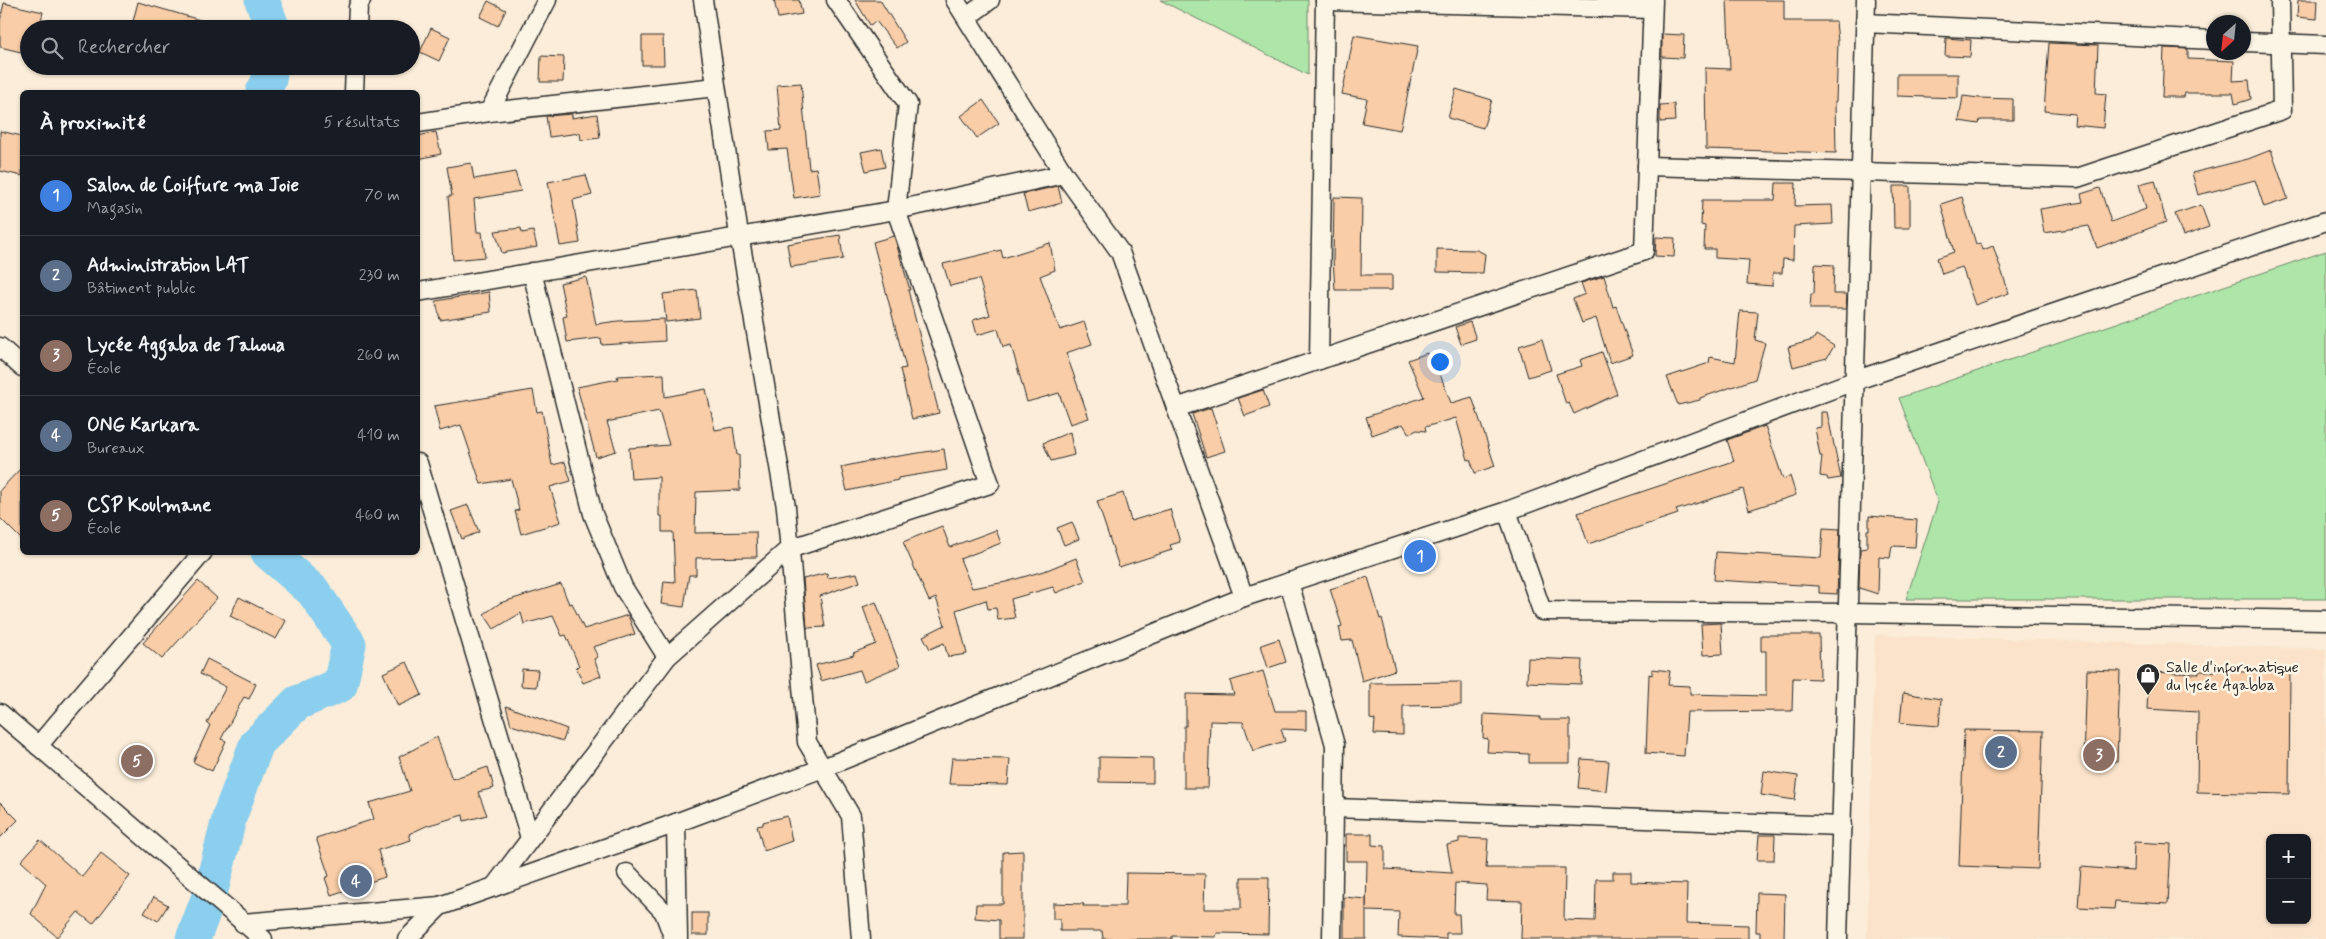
<!DOCTYPE html>
<html lang="fr">
<head>
<meta charset="utf-8">
<style>
	:root { --surface:#171b24; --page:#20242c; --text:#f1f3f6; --muted:#9ea1a6; --line:#363941; --accent:#98999b }
	body { margin:0; font-family:Mynerve,sans-serif; background:var(--page); color:var(--text) }
	.controls { position:absolute; right:15px; bottom:15px; display:grid; overflow:hidden; border-radius:8px; box-shadow:0 1px 4px #0004 }
	.controls button { width:45px; height:45px; display:grid; place-items:center; padding:0; border:0; border-bottom:1px solid var(--line); background:var(--surface); color:var(--text); font:25px sans-serif }
	.compass { position:absolute; left:2206px; top:15px; width:45px; height:45px; border-radius:50%; background:var(--surface); box-shadow:0 1px 4px #0004; rotate:207deg }
	.you { position:absolute; left:1439px; top:361px; width:18px; height:18px; margin:-12px; border:4px solid #fff; border-radius:50%; background:#1a73e8; box-shadow:0 0 0 8px #1a73e833 }
	.badge { display:grid; place-items:center; width:32px; height:32px; border-radius:50%; background:var(--accent); color:#fff; font-size:16px; font-weight:700 }
	.pin { position:absolute; translate:-50% -50%; border:2px solid #fff; box-shadow:0 1px 5px #0006 }
	.list { margin:0; padding:0; list-style:none }
	h2 { display:flex; justify-content:space-between; align-items:center; height:65px; margin:0; padding:0 20px; font-size:21px }
	h2 small { font-size:16px; font-weight:400; color:var(--muted) }
	.list li { display:grid; grid-template-columns:32px 1fr auto; gap:15px; align-items:center; box-sizing:border-box; height:80px; padding:0 20px; border-top:1px solid var(--line) }
	.list b { display:block; font-size:19px; white-space:nowrap }
	.list p { margin:0; font-size:16px; white-space:nowrap; color:var(--muted) }
	.list em { font-size:16px; font-style:normal; color:var(--muted) }
	.icon { flex:none; width:28px; height:28px; fill:none; stroke:currentColor; stroke-width:2; stroke-linecap:round; stroke-linejoin:round }
	.map { position:relative; flex:none; width:2326px; height:939px; overflow:hidden }
	.search { position:absolute; background:var(--surface); box-shadow:0 1px 4px #0004; left:20px; top:20px; width:400px; height:55px; display:flex; align-items:center; gap:12px; box-sizing:border-box; padding:0 18px; border-radius:28px; color:var(--muted); font-size:19px }
	.panel { position:absolute; background:var(--surface); box-shadow:0 1px 4px #0004; left:20px; top:90px; width:400px; height:465px; border-radius:8px }
	.map>svg:first-child { display:block }
</style>
</head>
<body>
<div class="map">
<svg width="2326" height="939" viewBox="0 0 2326 939">
	<rect width="100%" height="100%" fill="#fbedd9"/>
	<filter id="ink" filterUnits="userSpaceOnUse"><feTurbulence type="fractalNoise" baseFrequency=".02" numOctaves="2"/><feDisplacementMap in="SourceGraphic" scale="10" xChannelSelector="R" yChannelSelector="G"/><feConvolveMatrix kernelMatrix="1 2 1 2 8 2 1 2 1" color-interpolation-filters="sRGB"/></filter>
	<g filter="url(#ink)">
		<path fill="#fae3ca" fill-rule="evenodd" d="M1875 635 2326 649V939H1867ZM2270 838H2307V920H2270Z"/>
		<g fill="#aee5a9" stroke="#6c886a">
			<path d="M1160 0H1308V75Z"/>
			<path d="M2326 251V599H1906L1938 502 1899 398Z"/>
		</g>
		<g fill="none" stroke-linecap="round" stroke-linejoin="round">
			<g stroke="#8bceed" stroke-width="35">
				<path d="M262 0 273 29"/>
				<path d="M263 92 269 80 271 66"/>
				<path d="M193 939 210 894 230 815 257 743 297 703 340 685 349 644 313 591 268 552"/>
			</g>
		</g>
		<g fill="#f8cda7" stroke="#2b2b2b">
			<path d="M774 0H799L802 14 778 18Z"/>
			<path d="M855 0H880L906 42 897 48 876 21 870 25Z"/>
			<path d="M1727 0H1784V21H1836L1838 42 1836 101H1835L1836 153 1706 149 1705 68 1730 69Z"/>
			<path d="M2298 0H2318L2317 19 2297 17Z"/>
			<path d="M488 1 506 10 498 26 480 17Z"/>
			<path d="M138 2 214 24 213 29H131Z"/>
			<path d="M4 3 43 12 39 29H29V54L0 47V21Z"/>
			<path d="M431 28 450 37 439 61 420 52Z"/>
			<path d="M1662 34 1684 35 1683 58 1662 57Z"/>
			<path d="M1354 35 1418 46 1400 130 1362 123 1367 99 1342 94Z"/>
			<path d="M642 36H663L664 65H642Z"/>
			<path d="M1946 38 1971 40 1970 57 1945 56Z"/>
			<path d="M2049 43 2098 45 2096 93 2106 94 2103 128 2074 125 2075 114 2044 111Z"/>
			<path d="M2164 48 2188 49V59L2234 61 2233 81 2249 80 2251 99 2235 104 2233 93H2185L2184 97H2162Z"/>
			<path d="M541 56 564 57 563 82H540Z"/>
			<path d="M1897 74H1958V98L1897 96Z"/>
			<path d="M801 83 809 169 816 168 820 194 794 198 787 149 769 150 767 131 781 130 777 85Z"/>
			<path d="M1456 89 1492 100 1483 128 1448 118Z"/>
			<path d="M1963 96 1979 98 2013 99V120H1980L1979 124 1959 121Z"/>
			<path d="M983 100 999 123 977 138 961 116Z"/>
			<path d="M1674 104 1675 121 1660 122V105Z"/>
			<path d="M572 114V118L597 114 600 138 581 140 580 133 549 137 546 116Z"/>
			<path d="M0 131 22 136V176L0 171Z"/>
			<path d="M436 132 441 154 418 159V136Z"/>
			<path d="M881 148 885 167 866 171 861 152Z"/>
			<path d="M2271 150 2288 199 2264 207 2255 180 2198 195 2192 173 2248 159Z"/>
			<path d="M471 163 474 179 515 172 521 191 474 199 477 232H482L485 257 453 260 448 196H452L447 167Z"/>
			<path d="M586 175 592 195 573 200 580 243 560 246 548 182Z"/>
			<path d="M2155 180 2166 222 2097 248 2089 226 2044 233 2040 209 2083 202 2081 194 2100 188 2111 222 2146 209 2139 184Z"/>
			<path d="M1776 183H1796L1795 206 1832 205 1833 224 1794 226 1793 260 1783 259 1782 273H1773L1772 286 1747 284 1749 260 1715 258V249H1704L1705 226 1701 225 1702 200H1775Z"/>
			<path d="M1058 186 1062 203 1028 212 1023 194Z"/>
			<path d="M1893 186H1910V228H1894Z"/>
			<path d="M1334 197 1362 198 1361 275H1392V290H1335L1333 259Z"/>
			<path d="M1962 197 1976 244 1981 243 1983 250 1993 246 2009 293 1975 305 1962 267 1942 274 1937 258 1954 252 1941 204Z"/>
			<path d="M2201 205 2209 227 2183 236 2175 214Z"/>
			<path d="M521 228 522 233 533 231 537 247 502 253 495 231Z"/>
			<path d="M840 235 843 259 791 267 787 244Z"/>
			<path d="M894 236 910 290H908L939 413 912 419 900 369 906 368 873 242Z"/>
			<path d="M1656 237 1675 238 1674 257 1655 256Z"/>
			<path d="M1050 243 1055 270 1040 276 1060 330 1084 322 1092 344 1066 353 1089 418 1070 424 1059 393 1027 402 1011 345 1003 347 998 329 977 335 973 320 990 315 979 279 950 286 943 264 1001 250 1003 258Z"/>
			<path d="M1437 249 1477 250 1485 254 1483 273 1437 272Z"/>
			<path d="M1815 264 1834 265 1833 294H1847L1846 309H1810L1811 294H1814Z"/>
			<path d="M1604 276 1613 307 1616 306 1633 355 1610 363 1596 318 1582 323 1573 299 1585 294 1581 283Z"/>
			<path d="M586 277 596 324 618 321 664 319 665 341 602 345 601 338 567 342 563 317 567 316 560 283Z"/>
			<path d="M697 290 700 318 666 322 663 294Z"/>
			<path d="M489 292 491 312 440 320 436 301Z"/>
			<path d="M1740 311 1758 312 1755 340 1765 343 1755 379 1700 398V400L1678 405 1667 377 1709 363 1710 357 1735 362Z"/>
			<path d="M1470 322 1476 339 1461 344 1455 327Z"/>
			<path d="M1816 335 1834 346 1827 358 1793 367 1788 347 1813 340Z"/>
			<path d="M1542 339 1551 370 1528 377 1519 346Z"/>
			<path d="M1602 352 1617 394 1574 414 1569 403 1566 404 1556 374 1582 366 1580 360Z"/>
			<path d="M1427 353 1434 371 1438 369 1451 403 1472 397 1495 466 1475 473 1470 459 1468 460 1456 418 1425 427 1426 431 1417 430 1409 434 1403 424 1372 435 1366 417 1424 397 1408 360Z"/>
			<path d="M664 374 665 397 706 389 715 430 733 427 737 455H739L740 490 696 492 695 533 756 532 757 557 696 558V575H689L684 607 661 604 664 581 675 582 673 532H662V516H659V477L631 479 629 448 669 445 659 411 607 422 616 451 596 457 577 387 618 379 617 376Z"/>
			<path d="M533 390 537 412 542 411 552 465 565 462 571 481 550 487 561 522 521 534 515 511 519 510 511 479 481 484 461 425 440 431 434 406Z"/>
			<path d="M1263 390 1269 407 1245 416 1238 398Z"/>
			<path d="M1211 408 1225 451 1206 457 1192 414Z"/>
			<path d="M1821 412H1827L1841 478 1828 480 1827 477 1820 476 1822 456H1820L1815 428 1821 427Z"/>
			<path d="M1765 426 1783 479 1790 476 1796 495 1749 510 1743 489 1676 510 1678 514 1588 544 1578 513 1734 461 1727 440Z"/>
			<path d="M1070 432 1074 455 1051 461 1043 443Z"/>
			<path d="M944 449 947 470 898 478V480L847 491 841 467 893 456V457Z"/>
			<path d="M22 467V540L0 518V490Z"/>
			<path d="M1123 493 1131 521 1170 509 1180 542 1170 545 1172 550 1119 567 1097 501Z"/>
			<path d="M468 505 479 532 462 539 451 511Z"/>
			<path d="M1869 516 1917 520 1915 547 1892 546 1890 558 1879 557 1878 594 1859 588 1860 549 1867 548V530H1869Z"/>
			<path d="M1072 522 1079 539 1064 545 1057 528Z"/>
			<path d="M942 526 950 547 996 530 1001 543 960 559 972 588 1006 582 1047 570 1076 558 1085 581 1056 593 1053 587 1011 599 1015 618 998 620 996 608 988 609 986 600 956 610 967 654 948 657 944 643 930 649 923 636 945 625 936 598 929 601 903 542Z"/>
			<path d="M1823 528 1840 529 1837 594 1819 593V586L1714 580 1716 552 1821 558Z"/>
			<path d="M1428 548 1432 562 1411 567 1408 555Z"/>
			<path d="M827 573 828 578 857 573 860 582 820 596 825 627 807 628 803 579Z"/>
			<path d="M1368 577 1380 619 1382 618 1395 670 1362 681 1352 640 1342 641 1339 627 1342 626 1330 589Z"/>
			<path d="M198 581 217 598 162 659 143 643Z"/>
			<path d="M561 584 569 604 572 603 584 629 628 615 635 634 593 647 598 657 594 659 601 676 583 683 576 667 579 666 566 635 562 636 553 616 524 624 521 613 494 629 484 614 500 603Z"/>
			<path d="M239 597 286 621 276 639 230 616Z"/>
			<path d="M876 602 900 666 864 681 860 670 821 681 816 665 854 655 853 653 876 644 863 607Z"/>
			<path d="M1721 623 1723 654 1703 655 1701 624Z"/>
			<path d="M1761 635H1819L1820 679 1793 678 1792 711 1687 712 1684 756 1646 753 1649 674 1652 675V669L1670 671 1668 685 1690 686V694L1766 696V651H1761Z"/>
			<path d="M1279 639 1286 662 1268 668 1261 645Z"/>
			<path d="M1528 658 1582 660 1581 684 1527 682Z"/>
			<path d="M207 659 256 684 249 699 244 697 221 739 226 741 212 771 193 762 210 725 207 723 226 687 200 674Z"/>
			<path d="M407 662 422 695 398 706 383 673Z"/>
			<path d="M522 669 538 670 536 687 521 686Z"/>
			<path d="M2087 670 2120 671 2117 762 2084 761Z"/>
			<path d="M1263 671 1275 711H1306V730L1281 729 1285 741 1253 751 1243 722 1210 721 1208 788H1184V726H1186V694L1234 695 1230 681Z"/>
			<path d="M2199 671 2290 673 2289 794 2197 792 2198 712 2147 709 2149 672 2199 674Z"/>
			<path d="M1461 682V705L1403 706V735L1374 734 1375 720 1370 719V683Z"/>
			<path d="M1903 693 1941 699 1939 726 1900 723Z"/>
			<path d="M506 706 567 729 563 741 511 725Z"/>
			<path d="M1484 714 1540 717V720H1570V763H1529V754L1487 752 1488 739 1483 738Z"/>
			<path d="M1964 730 2043 731 2038 869 1959 866Z"/>
			<path d="M437 737 452 779 488 767 494 788 478 792 487 815 464 821 463 815 426 826 409 834 411 840 378 850 385 877 331 895 325 878 329 876 316 838 374 819 369 803 410 791 399 757Z"/>
			<path d="M1099 757 1153 758V783L1099 782Z"/>
			<path d="M952 758 1010 759 1008 785 949 784Z"/>
			<path d="M1581 759 1609 761 1606 791 1578 788Z"/>
			<path d="M1764 771 1798 776 1795 800 1761 795Z"/>
			<path d="M0 802 18 820 0 838Z"/>
			<path d="M787 816 792 841 764 851 757 826 763 825V822Z"/>
			<path d="M1346 834H1372V845L1385 846V869L1452 873 1447 845 1459 842V838L1488 839 1486 868H1565L1564 920 1595 921 1596 879H1613V872H1631V882L1687 884 1686 923 1748 925V939H1521L1522 901 1486 900 1487 885 1455 883 1454 914H1459L1460 933H1446V939L1398 937 1399 912 1366 911 1367 861H1346Z"/>
			<path d="M1759 835H1775L1774 860H1757Z"/>
			<path d="M40 840 82 877 101 853 130 876 93 924 78 912 57 937 31 914 46 884 21 861Z"/>
			<path d="M2134 842 2171 844 2168 904 2115 901 2114 909 2078 907 2081 867 2133 871Z"/>
			<path d="M1023 851V939H999V920L975 918 976 904H1003V852Z"/>
			<path d="M1126 873 1205 874 1204 909H1241V877H1269L1268 934 1217 933 1216 937 1172 936V939H1103L1102 931H1060V919H1053V903L1084 904 1083 906H1125Z"/>
			<path d="M1757 893 1785 894 1784 939H1760V932H1756Z"/>
			<path d="M154 897 168 905 158 921 144 913Z"/>
			<path d="M1344 897 1366 899V939H1344Z"/>
			<rect x="692" y="913" width="16" height="22"/>
		</g>
		<g fill="none" stroke-linecap="round" stroke-linejoin="round">
			<g stroke="#2b2b2b" stroke-width="21">
				<g id="minor">
					<path d="M703 0 738 228 786 507 807 742 851 816 861 939"/>
					<path d="M955 0 1064 174 1120 252 1244 597"/>
					<path d="M1325 1 1652 9"/>
					<path d="M967 17 990 0"/>
					<path d="M1865 23 2214 40"/>
					<path d="M357 29 358 7 361 0"/>
					<path d="M2244 42 2326 45"/>
					<path d="M354 92 355 66"/>
					<path d="M489 112 716 87"/>
					<path d="M418 123 489 112 547 0"/>
					<path d="M1647 166 2077 178 2282 110 2280 0"/>
					<path d="M532 272 593 514 623 587 667 657"/>
					<path d="M418 292 896 210 1064 174"/>
					<path d="M0 347 22 367"/>
					<path d="M1319 360 1325 0"/>
					<path d="M1176 408 1644 251 1653 0"/>
					<path d="M418 463 530 838"/>
					<path d="M1507 511 1542 611 1848 613 2326 620"/>
					<path d="M1289 582 1335 745 1332 939"/>
					<path d="M0 713 263 939"/>
					<path d="M38 746 203 552"/>
					<path d="M1334 808 1842 826"/>
					<path d="M676 823 678 939"/>
					<path d="M627 873 664 912 674 939"/>
					<path d="M494 887 667 657 789 549 990 484 896 210 908 104 836 0"/>
					<path d="M243 923 440 906"/>
					<path d="M407 939 440 906 665 827 823 768 1244 597 1507 511 1854 381 2326 221"/>
					<path d="M1838 939 1866 0"/>
				</g>
			</g>
			<use href="#minor" stroke="#fcf5e5" stroke-width="18"/>
		</g>
	</g>
	<defs>
		<g id="shop-pin" transform="scale(1.25)"><path d="M0 17L-7.5 6A9.5 9.5 0 1 1 7.5 6Z" fill="#2b2b2b" stroke="#fcf5e5"/><path d="M-5-2.5h2.3a2.7 3.5 0 0 1 5.4 0H5L5.5 6h-11ZM-1.5-2.5h3a1.5 2.3 0 0 0-3 0Z" fill="#fff"/></g>
	</defs>
	<g fill-rule="evenodd">
		<use href="#shop-pin" x="2148" y="675"/>
	</g>
	<g text-anchor="middle" stroke-width="5" stroke-linejoin="round" paint-order="stroke">
		<g font-size="16" fill="#2b2b2b" stroke="#fcf5e5" text-anchor="start">
			<text x="2166" y="672">Salle d'informatique<tspan x="2166" dy="18">du lycée Agabba</tspan></text>
		</g>
	</g>
</svg>
<div class="controls">
<button>+</button>
<button>−</button>
</div>
<svg class="compass" viewBox="-18 -18 36 36"><path d="M0-13l5 13h-10z" fill="#e53935"/><path d="M0 13l5-13h-10z" fill="#9ea1a6"/></svg>
<div class="you"></div>
<div class="pin badge" style="left:1420px;top:556px;background:#3f7fe0">1</div>
<div class="pin badge" style="left:2001px;top:752px;background:#5c6f8a">2</div>
<div class="pin badge" style="left:2099px;top:755px;background:#8d6e63">3</div>
<div class="pin badge" style="left:356px;top:881px;background:#5c6f8a">4</div>
<div class="pin badge" style="left:137px;top:761px;background:#8d6e63">5</div>
<div class="search"><svg class="icon" aria-label="search" viewBox="0 0 24 24"><circle cx="10" cy="10" r="6"/><path d="M15 15l6 6"/></svg>Rechercher</div>
<section class="panel">
<h2>À proximité<small>5 résultats</small></h2>
<ul class="list">
<li><span class="badge" style="background:#3f7fe0">1</span><div><b>Salon de Coiffure ma Joie</b><p>Magasin</p></div><em>70 m</em></li>
<li><span class="badge" style="background:#5c6f8a">2</span><div><b>Administration LAT</b><p>Bâtiment public</p></div><em>230 m</em></li>
<li><span class="badge" style="background:#8d6e63">3</span><div><b>Lycée Aggaba de Tahoua</b><p>École</p></div><em>260 m</em></li>
<li><span class="badge" style="background:#5c6f8a">4</span><div><b>ONG Karkara</b><p>Bureaux</p></div><em>410 m</em></li>
<li><span class="badge" style="background:#8d6e63">5</span><div><b>CSP Koulmane</b><p>École</p></div><em>460 m</em></li>
</ul>
</section>
</div>
</body>
</html>
